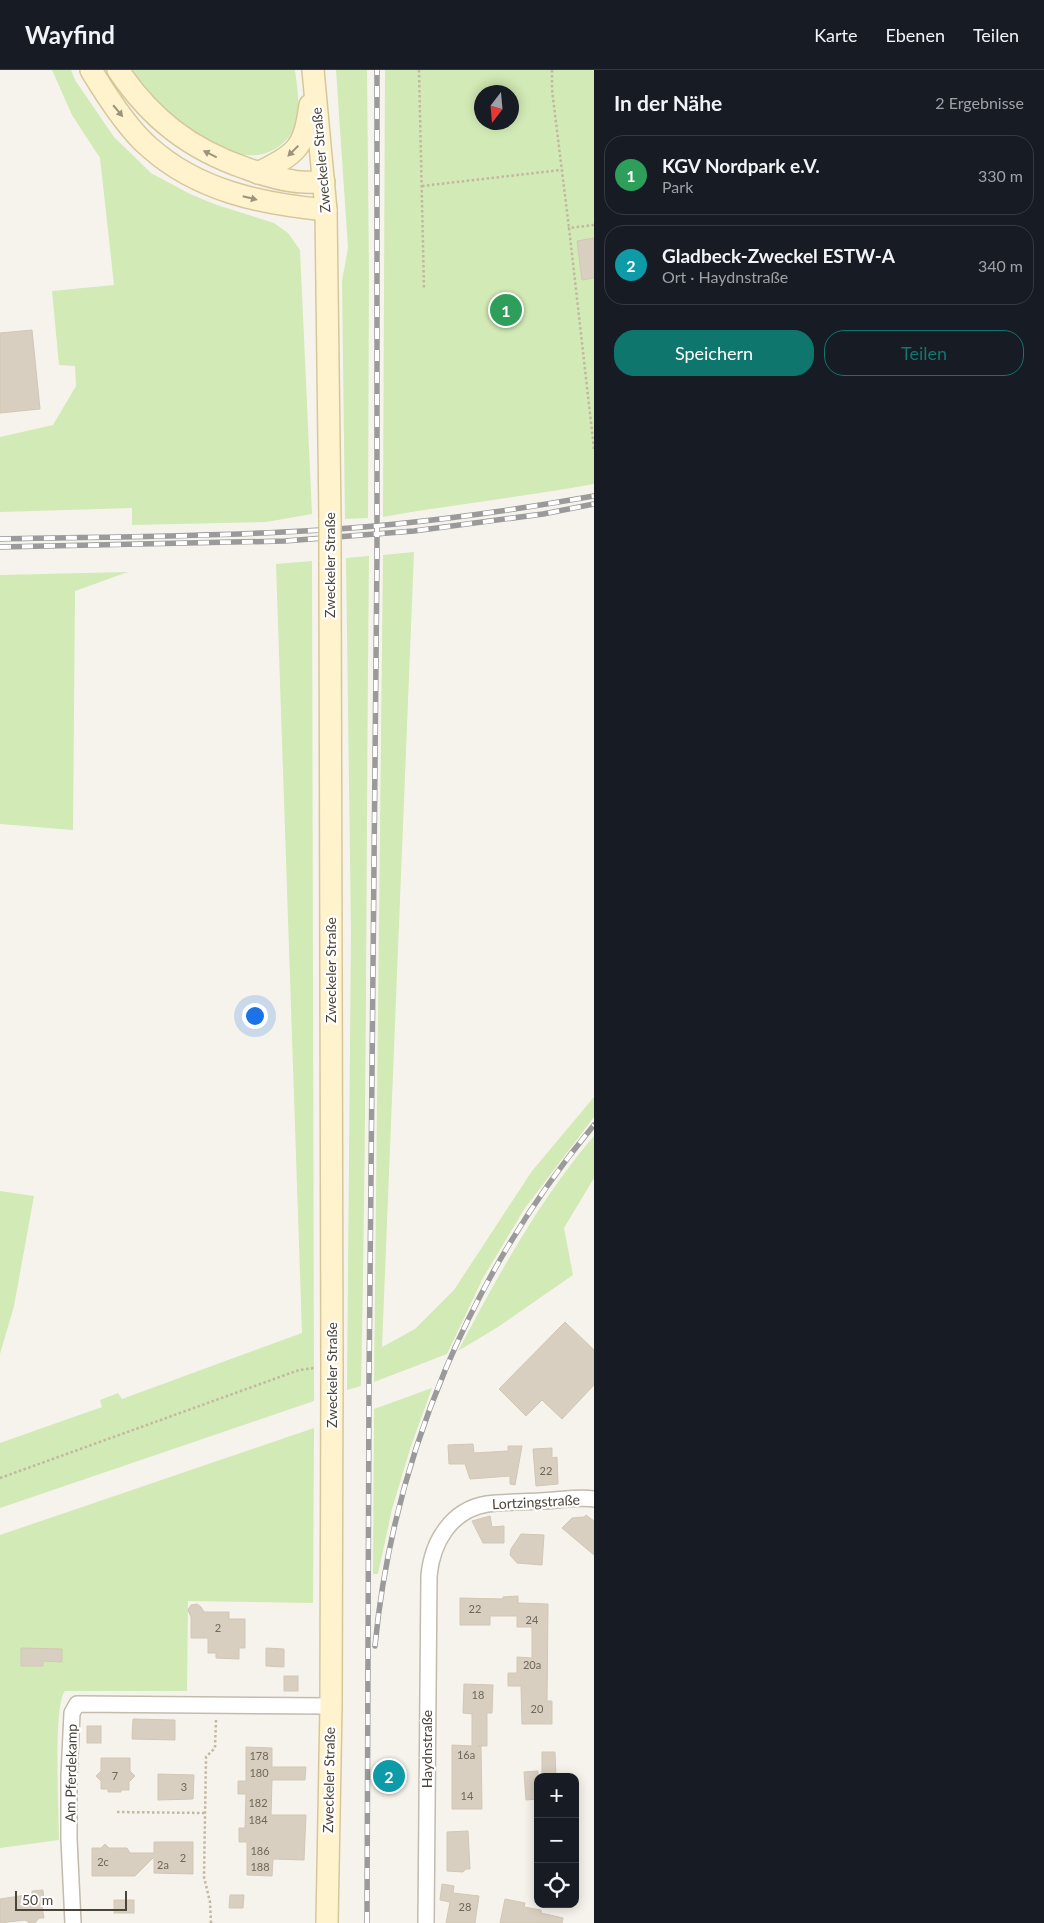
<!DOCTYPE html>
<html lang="de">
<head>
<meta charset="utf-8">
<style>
	:root { --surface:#171b24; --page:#20242c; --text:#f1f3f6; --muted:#9ea1a6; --line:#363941; --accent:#0f766e }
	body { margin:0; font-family:Lato,sans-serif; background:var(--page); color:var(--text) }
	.controls { position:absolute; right:15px; bottom:15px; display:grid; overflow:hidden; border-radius:10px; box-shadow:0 2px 12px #0003 }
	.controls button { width:45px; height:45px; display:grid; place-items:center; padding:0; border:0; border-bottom:1px solid var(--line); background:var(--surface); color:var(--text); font:25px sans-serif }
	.compass { position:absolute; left:474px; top:15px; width:45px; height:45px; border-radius:50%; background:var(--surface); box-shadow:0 2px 12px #0003; rotate:196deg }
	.scale { position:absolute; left:15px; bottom:12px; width:112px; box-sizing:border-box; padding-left:5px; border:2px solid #4b4439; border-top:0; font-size:14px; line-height:18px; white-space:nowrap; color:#4b4439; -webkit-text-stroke:4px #fff; paint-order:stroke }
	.you { position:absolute; left:254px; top:945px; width:18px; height:18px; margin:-12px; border:4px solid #fff; border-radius:50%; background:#1a73e8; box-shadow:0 0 0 8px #1a73e833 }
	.badge { display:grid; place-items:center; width:32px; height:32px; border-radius:50%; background:var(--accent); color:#fff; font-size:16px; font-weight:700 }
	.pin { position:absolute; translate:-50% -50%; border:2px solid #fff; box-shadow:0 1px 5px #0006 }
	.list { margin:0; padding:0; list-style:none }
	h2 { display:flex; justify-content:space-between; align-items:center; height:65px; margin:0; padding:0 20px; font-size:21px }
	h2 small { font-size:16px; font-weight:400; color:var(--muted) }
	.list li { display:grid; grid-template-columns:32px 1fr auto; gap:15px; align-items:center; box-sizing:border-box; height:80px; margin:0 10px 10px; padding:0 10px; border:1px solid var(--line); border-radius:20px }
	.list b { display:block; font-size:19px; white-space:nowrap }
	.list p { margin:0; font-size:16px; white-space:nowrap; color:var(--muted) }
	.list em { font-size:16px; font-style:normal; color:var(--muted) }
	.actions { display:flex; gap:10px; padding:15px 20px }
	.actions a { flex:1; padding:11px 0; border:1px solid var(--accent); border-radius:20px; text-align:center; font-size:18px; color:var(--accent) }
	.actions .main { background:var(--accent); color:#fff }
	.icon { flex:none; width:28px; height:28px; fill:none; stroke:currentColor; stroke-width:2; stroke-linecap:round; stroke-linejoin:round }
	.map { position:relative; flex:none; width:594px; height:1853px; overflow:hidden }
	header { display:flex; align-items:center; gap:30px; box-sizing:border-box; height:70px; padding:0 25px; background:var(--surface); border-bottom:1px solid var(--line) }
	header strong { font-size:24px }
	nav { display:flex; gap:28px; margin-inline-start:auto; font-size:18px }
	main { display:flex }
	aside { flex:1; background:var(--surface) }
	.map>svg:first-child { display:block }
</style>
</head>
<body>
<header>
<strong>Wayfind</strong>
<nav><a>Karte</a><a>Ebenen</a><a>Teilen</a></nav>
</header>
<main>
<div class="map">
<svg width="594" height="1853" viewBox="0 0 594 1853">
	<rect width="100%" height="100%" fill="#f6f3ec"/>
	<g fill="#d2eab5" fill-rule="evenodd">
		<path d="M52 0H71L75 10 114 67 151 103 190 124 217 135 274 153 288 163 300 180 312 444 266 452 132 455V438L0 442V367L53 355 76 316 75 296 59 295 52 221 114 215 100 88 72 45Z"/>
		<path d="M132 0H295C299 30 305 61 275 79 238 101 183 61 158 34 148 23 140 12 132 0Z"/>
		<path d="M336 0H367L369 204 368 448 345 449 342 211 348 178Z"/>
		<path d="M385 0H594V414C524 427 453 434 383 447ZM482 22H512V52H482Z"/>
		<path d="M414 482 382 1277 415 1259 454 1220 532 1101 594 1027V1047L525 1138 483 1208 447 1284 374 1312 383 485Z"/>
		<path d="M369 486C366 763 367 1039 361 1316L347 1320 351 862 346 488Z"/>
		<path d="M312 491 314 1331 0 1438V1373L102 1337 100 1330 118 1323 122 1329 302 1263 276 494Z"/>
		<path d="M128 502 75 521 73 760 0 754V505Z"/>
		<path d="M594 1066V1108L564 1158 573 1205 498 1257 458 1281C498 1206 538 1131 594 1066Z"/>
		<path d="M0 1121 34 1126 14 1236 0 1284Z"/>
		<path d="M432 1318 411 1376 392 1439 378 1504H373L374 1339Z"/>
		<path d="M314 1358 313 1533 188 1531 187 1621H65C53 1634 59 1746 59 1770L0 1778V1465Z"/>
	</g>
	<g fill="#d8cfc1" stroke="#d3c7b4">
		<path d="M594 168V208L582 210 577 171Z"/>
		<path d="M32 260 40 339 0 343V263Z"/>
		<path d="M565 1252 594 1280V1315L562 1349 542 1330 526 1346 499 1319Z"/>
		<path d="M473 1374 474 1383 508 1381V1376H522L515 1415 510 1414V1406L470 1409 465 1394H449L448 1375Z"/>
		<path d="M552 1378V1388L557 1387 558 1414 536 1416 533 1379Z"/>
		<path d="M586 1445 594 1451V1485L562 1458 572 1448 584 1447Z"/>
		<path d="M490 1446 492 1457 504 1456V1473H483L472 1451Z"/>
		<path d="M521 1464 544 1465 542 1495 517 1493 510 1485 511 1479Z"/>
		<path d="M518 1526V1533L548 1534 547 1631H552V1654H522L521 1616H508V1603H517V1587L532 1588V1557H517V1546H490V1555H460V1528L503 1529V1527Z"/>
		<path d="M197 1534 201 1537 204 1542H229V1549H245V1578H239V1589L216 1588V1583H208V1568H191V1547L188 1540 191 1535Z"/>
		<path d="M21 1578 62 1579V1592L43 1591V1596H21Z"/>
		<path d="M266 1578 284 1579V1597L266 1596Z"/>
		<rect x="284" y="1606" width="14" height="15"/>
		<path d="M464 1614 493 1615 492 1643H487V1676H477H481L482 1739H452V1675L472 1676V1644L463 1643Z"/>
		<path d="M133 1649 175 1650V1670L132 1669Z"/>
		<rect x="87" y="1656" width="14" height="17"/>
		<path d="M246 1677 272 1678V1697H306L305 1710H272L271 1745H306L304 1790 273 1789 272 1806 247 1805V1772H239V1758H245L246 1724H238V1711H246Z"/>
		<path d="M542 1682H555L556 1707H542Z"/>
		<path d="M101 1688H130V1701L135 1706 129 1712V1720H121V1722H108V1719H101V1711L96 1706 101 1701Z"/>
		<path d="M382 1695H396L395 1717 381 1716Z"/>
		<path d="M538 1701V1729L526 1730 524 1702Z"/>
		<path d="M158 1704 194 1705 193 1729 158 1730Z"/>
		<path d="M468 1761 470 1799H466L463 1802 447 1801V1762Z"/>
		<path d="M154 1772H193V1804L154 1803V1787L135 1806H92V1778H101L105 1774 109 1778H127L130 1783H154Z"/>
		<path d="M442 1814 454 1816 453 1823 479 1826 475 1853H446L450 1832 440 1830Z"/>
		<path d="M43 1820 44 1831H41L44 1848H39L35 1853H30L25 1850 0 1853V1829L32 1824V1821Z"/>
		<path d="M230 1825H244L243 1838H229Z"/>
		<path d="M505 1829 525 1833 524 1837 541 1840V1843L563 1848 562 1853H500Z"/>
		<rect x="114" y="1830" width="20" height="13"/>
	</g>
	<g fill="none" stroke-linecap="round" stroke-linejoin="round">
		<g stroke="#c2bbae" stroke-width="18">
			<g id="street">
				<path d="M73 1853 69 1769V1706L72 1643 77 1634 331 1636"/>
				<path d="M426 1853 429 1506C432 1472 451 1440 487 1434 504 1432 523 1432 540 1431 557 1431 578 1426 594 1429"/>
			</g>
		</g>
		<g stroke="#d6c79b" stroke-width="24">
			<g id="secondary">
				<path d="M91 0C106 25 127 58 149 77 198 121 262 134 326 140"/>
				<path d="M118 0C151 49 190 79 245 98 261 104 277 109 293 111 303 113 314 112 324 112"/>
				<path d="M313 0 326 140 330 450"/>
				<path d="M258 103C297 83 304 79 310 35"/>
				<path d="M327 1853 331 1636 332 1298 330 490"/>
			</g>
		</g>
		<g stroke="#c4b79f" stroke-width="2.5" stroke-dasharray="2.5 2.5" stroke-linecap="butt">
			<path d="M419 0 424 220"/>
			<path d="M552 0V20L569 158"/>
			<path d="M422 116 561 100"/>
			<path d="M594 155 569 158 594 379"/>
			<path d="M0 1408 299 1300 314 1298"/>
			<path d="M117 1742 205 1743"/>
			<path d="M211 1853 210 1832 204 1807 206 1687 215 1678 216 1649"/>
		</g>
		<use href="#street" stroke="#fff" stroke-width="15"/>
		<use href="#secondary" stroke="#fff3cd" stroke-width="21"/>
		<g stroke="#9a9a9a" stroke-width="5.5">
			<g id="rail">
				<path d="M0 469C94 467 189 467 283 462 387 458 492 444 594 426"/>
				<path d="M0 477 285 471 414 461 543 444 594 434"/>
				<path d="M375 1576C393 1386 472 1202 594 1055"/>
				<path d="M367 1853 369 1313 377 486V0"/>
			</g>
		</g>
		<use href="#rail" stroke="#fff" stroke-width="4" stroke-dasharray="11" stroke-linecap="butt"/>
		<g stroke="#d6c79b" stroke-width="24" stroke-linecap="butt">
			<path id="secondary-bridge" d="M330 450V490"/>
		</g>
		<use href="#secondary-bridge" stroke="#fff3cd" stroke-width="21"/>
	</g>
	<defs><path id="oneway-solid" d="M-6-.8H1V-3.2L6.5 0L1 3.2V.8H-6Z" transform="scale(1.25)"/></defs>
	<g fill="#9c937c">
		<use href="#oneway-solid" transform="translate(118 41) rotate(50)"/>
		<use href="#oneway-solid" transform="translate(293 81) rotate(135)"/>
		<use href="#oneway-solid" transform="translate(210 84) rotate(-154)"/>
		<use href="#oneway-solid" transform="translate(250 128) rotate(14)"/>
	</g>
	<g text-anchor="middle" stroke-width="4.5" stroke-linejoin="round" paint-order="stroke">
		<g font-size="11" fill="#6e675b">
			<text x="546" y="1405">22</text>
			<text x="475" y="1543">22</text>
			<text x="532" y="1554">24</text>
			<text x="218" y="1562">2</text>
			<text x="532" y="1599">20a</text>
			<text x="478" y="1629">18</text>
			<text x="537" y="1643">20</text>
			<text x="466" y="1689">16a</text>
			<text x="259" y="1690">178</text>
			<text x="259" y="1707">180</text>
			<text x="115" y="1710">7</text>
			<text x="184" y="1721">3</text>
			<text x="467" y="1730">14</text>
			<text x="258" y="1737">182</text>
			<text x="258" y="1754">184</text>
			<text x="260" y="1785">186</text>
			<text x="183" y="1792">2</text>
			<text x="103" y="1796">2c</text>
			<text x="163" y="1799">2a</text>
			<text x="260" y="1801">188</text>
			<text x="465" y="1841">28</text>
		</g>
		<g font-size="14" fill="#4b4439" stroke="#fff">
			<text transform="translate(321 90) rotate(-95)" y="5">Zweckeler Straße</text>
			<text transform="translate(330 495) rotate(-90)" y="5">Zweckeler Straße</text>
			<text transform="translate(331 900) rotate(-90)" y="5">Zweckeler Straße</text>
			<text transform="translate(332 1305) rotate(-90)" y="5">Zweckeler Straße</text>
			<text transform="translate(536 1432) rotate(-3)" y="5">Lortzingstraße</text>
			<text transform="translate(427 1679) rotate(-90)" y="5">Haydnstraße</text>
			<text transform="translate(71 1703) rotate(-89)" y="5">Am Pferdekamp</text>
			<text transform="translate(329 1710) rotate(-89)" y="5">Zweckeler Straße</text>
		</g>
	</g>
</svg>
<div class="controls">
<button>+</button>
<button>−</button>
<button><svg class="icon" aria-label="locate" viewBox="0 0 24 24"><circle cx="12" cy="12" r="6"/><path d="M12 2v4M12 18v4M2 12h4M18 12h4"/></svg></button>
</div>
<svg class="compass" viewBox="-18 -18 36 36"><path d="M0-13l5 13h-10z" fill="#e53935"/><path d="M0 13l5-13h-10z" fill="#9ea1a6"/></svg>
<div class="scale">50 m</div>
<div class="you"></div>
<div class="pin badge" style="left:506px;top:240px;background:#2e9e5b">1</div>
<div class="pin badge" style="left:389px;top:1706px;background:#0f9aa8">2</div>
</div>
<aside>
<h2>In der Nähe<small>2 Ergebnisse</small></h2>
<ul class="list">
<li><span class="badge" style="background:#2e9e5b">1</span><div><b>KGV Nordpark e.V.</b><p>Park</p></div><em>330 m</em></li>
<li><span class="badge" style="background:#0f9aa8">2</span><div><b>Gladbeck-Zweckel ESTW-A</b><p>Ort · Haydnstraße</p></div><em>340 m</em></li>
</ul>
<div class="actions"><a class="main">Speichern</a><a>Teilen</a></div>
</aside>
</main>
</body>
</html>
